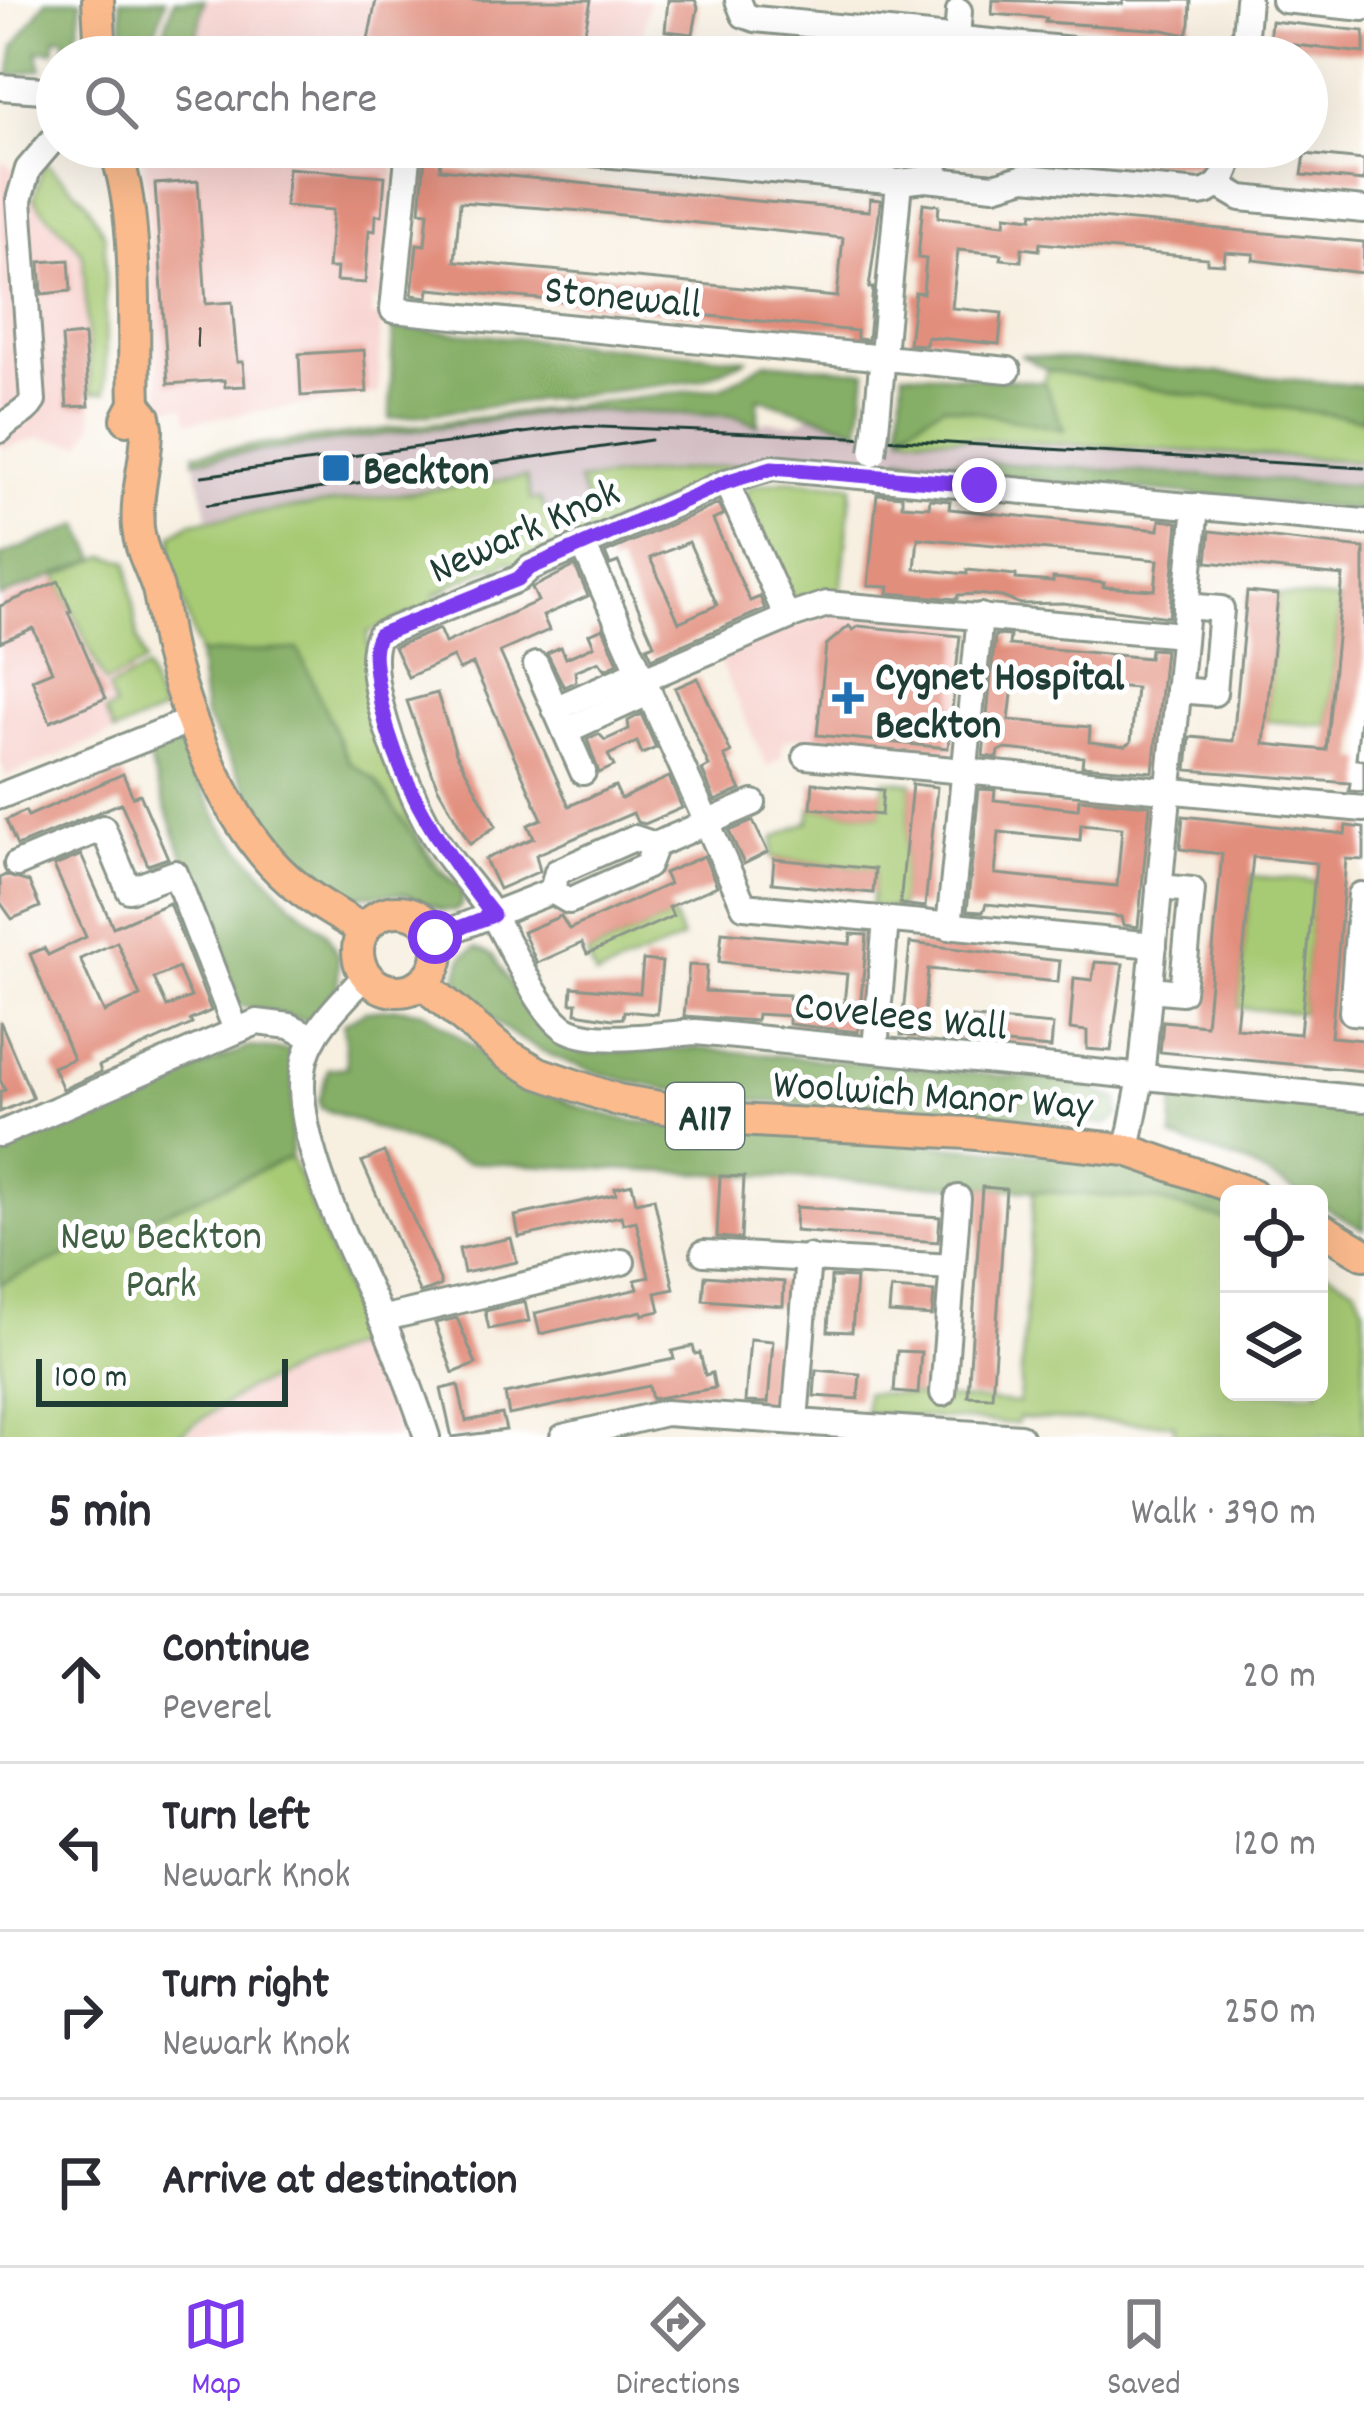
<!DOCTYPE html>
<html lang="en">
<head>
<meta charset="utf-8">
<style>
	:root { --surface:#fff; --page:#f7f7f7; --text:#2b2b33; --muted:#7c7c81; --line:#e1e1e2; --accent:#7c3aed }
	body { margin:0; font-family:Dekko,sans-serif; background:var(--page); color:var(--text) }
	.controls { position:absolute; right:36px; bottom:36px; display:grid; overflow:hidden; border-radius:18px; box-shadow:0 12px 48px #0002 }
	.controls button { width:108px; height:108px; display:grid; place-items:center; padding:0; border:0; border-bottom:3px solid var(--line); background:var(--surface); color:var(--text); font:60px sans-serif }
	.scale { position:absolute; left:36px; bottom:30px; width:252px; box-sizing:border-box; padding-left:12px; border:6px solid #1f3d34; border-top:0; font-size:33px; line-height:42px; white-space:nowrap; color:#1f3d34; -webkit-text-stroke:9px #fff; paint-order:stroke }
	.stop { position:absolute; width:36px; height:36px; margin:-27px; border:9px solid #7c3aed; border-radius:50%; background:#fff }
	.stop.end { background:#7c3aed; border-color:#fff; box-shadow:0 3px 12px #0008 }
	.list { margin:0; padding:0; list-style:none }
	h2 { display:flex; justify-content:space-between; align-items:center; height:156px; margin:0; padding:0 48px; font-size:51px }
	h2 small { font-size:39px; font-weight:400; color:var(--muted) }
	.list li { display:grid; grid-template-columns:78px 1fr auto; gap:36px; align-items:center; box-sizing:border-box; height:168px; padding:0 48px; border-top:3px solid var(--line) }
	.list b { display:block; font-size:45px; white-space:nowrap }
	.list p { margin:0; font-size:39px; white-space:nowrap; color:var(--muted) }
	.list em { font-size:39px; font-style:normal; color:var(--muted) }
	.icon { flex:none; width:66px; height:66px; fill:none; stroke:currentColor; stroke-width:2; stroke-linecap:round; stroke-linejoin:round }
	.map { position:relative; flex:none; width:1364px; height:1437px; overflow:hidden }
	.search { position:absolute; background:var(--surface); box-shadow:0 12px 48px #0002; left:36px; right:36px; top:36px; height:132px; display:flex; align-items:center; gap:30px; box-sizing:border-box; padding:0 42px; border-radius:66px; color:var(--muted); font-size:45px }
	.sheet { height:828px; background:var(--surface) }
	nav { display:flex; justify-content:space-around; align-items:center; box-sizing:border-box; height:168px; border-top:3px solid var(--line); background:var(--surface); font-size:33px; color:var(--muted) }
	nav a { display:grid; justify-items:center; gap:6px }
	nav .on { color:var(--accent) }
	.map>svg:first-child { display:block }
</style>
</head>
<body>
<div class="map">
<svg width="1364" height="1437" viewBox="0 0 1364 1437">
	<rect width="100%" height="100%" fill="#fff"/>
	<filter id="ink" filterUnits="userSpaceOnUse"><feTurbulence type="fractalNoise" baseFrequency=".00833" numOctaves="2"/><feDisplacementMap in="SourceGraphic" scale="24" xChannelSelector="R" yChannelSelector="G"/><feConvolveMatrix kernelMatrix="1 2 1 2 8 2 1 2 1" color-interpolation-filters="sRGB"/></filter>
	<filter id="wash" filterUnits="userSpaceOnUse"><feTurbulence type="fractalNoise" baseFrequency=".004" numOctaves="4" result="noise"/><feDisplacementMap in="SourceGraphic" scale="48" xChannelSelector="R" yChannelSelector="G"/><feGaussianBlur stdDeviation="2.7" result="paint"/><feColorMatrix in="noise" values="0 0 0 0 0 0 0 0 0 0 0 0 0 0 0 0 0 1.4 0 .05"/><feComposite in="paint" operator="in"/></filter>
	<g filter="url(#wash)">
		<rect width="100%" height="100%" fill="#f7efe0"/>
		<g fill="#f7d0cc">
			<path d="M200 0H649L638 57H162Z"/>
			<path d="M143 147H357L391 151 395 160 381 292 378 300 368 301 372 303 371 317 381 318 378 394 188 422 185 407H161Z"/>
			<path d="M0 160 11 166 44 215 73 238 81 253 93 425 82 444 40 438 0 449Z"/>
			<path d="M97 559 122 567 136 724 7 776 0 761V597Z"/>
			<path d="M831 615 962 625 968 631 955 751 943 757 805 746 799 736 784 741 781 758 767 767 719 660 783 630Z"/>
			<path d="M365 1340 379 1369 399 1437H182L247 1389Z"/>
		</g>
		<path fill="#d2bec3" d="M835 402 866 432 896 434 943 405 1364 449V511L1038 480 899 462 785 457 716 470 579 481 593 517 557 534 541 499 531 501 526 478 209 520 194 460 570 410 735 416 758 425 766 421 795 424Z"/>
		<g fill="#a7ca74" stroke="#638454" stroke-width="3">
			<path d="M44 161 86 201 105 236 106 392 91 393 83 255C70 232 49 221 34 199Z"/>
			<path d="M1048 370 1169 392 1364 419V461L903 435 914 422 943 405 1063 429 1044 382Z"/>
			<path d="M735 465 738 469 513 570 514 563 508 561 497 569 494 566 449 586V590L444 589 442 594 437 592 434 599 439 602 367 633C374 714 393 839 464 889L461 906 455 911 442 910 406 894 345 896 322 884 287 856 205 717 198 649 170 562 173 534 192 522 526 477 531 500 540 499 557 534 593 517 578 481Z"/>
			<path d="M787 480 852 485 841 593 798 600 787 591 745 495 750 486Z"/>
			<path d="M105 556 128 561 137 636 145 663 105 683 57 576Z"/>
			<path d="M1278 595 1340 600 1328 726 1266 721Z"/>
			<path d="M146 669 162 712 114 733 105 712 115 707 108 689Z"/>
			<path d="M884 780 912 783 900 909 871 907 875 869 772 858 774 838 809 821 811 808 880 815Z"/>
			<path d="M1251 876 1315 881 1302 1013 1238 1008Z"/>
			<path d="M673 916 682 939 596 977 587 955Z"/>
			<path d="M249 1047 295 1051 291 1157 365 1340 247 1389 175 1437H0V1152Z"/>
			<path d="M1034 1191 1155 1200 1229 1221V1392H1319V1267L1356 1288 1364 1307V1437H1174V1424L1018 1418 1017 1424 865 1413 866 1392 1019 1403Z"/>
		</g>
		<g fill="#85ae66" stroke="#52764d" stroke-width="3">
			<path d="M47 0H81L79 27 70 52H64L65 38 56 37 54 51H37L42 69 9 76 14 46Z"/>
			<path d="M120 0H166L147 57H137L125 44Z"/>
			<path d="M174 0H204L194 52 220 57H156Z"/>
			<path d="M393 327 748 359 700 380 390 419Z"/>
			<path d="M1020 355 1364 386V419L1169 392 1048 370Z"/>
			<path d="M766 362 866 371 860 429 758 398V425L735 416 570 410 194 460 195 453 723 387Z"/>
			<path d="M903 372 1044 382 1064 430 944 405 900 431Z"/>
			<path d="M899 457 1364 486V511L1038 480 899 462Z"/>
			<path d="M80 525 97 559 0 597V556Z"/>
			<path d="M298 649 349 762 375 780 437 871 464 889 461 906 455 911 442 910 406 894 345 896 322 884 287 856 205 717 198 654Z"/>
			<path d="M180 744 222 827 292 904 326 932 338 956V986L308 1021 235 1005 147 754Z"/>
			<path d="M476 947 493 955 529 1015 550 1038 586 1053 693 1048 1071 1082 1119 1099V1116L1107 1124C1046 1121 986 1114 925 1110 793 1103 534 1107 457 978L463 956Z"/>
			<path d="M397 1008 425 1012 523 1083 576 1106 630 1121 1136 1161 1229 1194V1221L1155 1200 982 1187 466 1162 321 1108 319 1102 328 1069 347 1067 343 1024 365 1011Z"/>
			<path d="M249 1047 295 1051 291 1157 0 1284V1154Z"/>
			<path d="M1174 1089 1364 1108V1230L1319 1204V1194H1301L1243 1162 1172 1138Z"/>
		</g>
		<g id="blocks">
			<g fill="#e28e7d" fill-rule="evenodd">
				<path d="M376 0H591L580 57H400L366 50Z"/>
				<path d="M668 0H695L698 7 693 34 665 31Z"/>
				<path d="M993 0 1117 4H1123V0H1191L1190 24 1187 35 1163 30 1045 22 1046 18 992 14Z"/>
				<path d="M1271 21 1364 31V53L1269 42Z"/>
				<path d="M1097 147 1206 149 1205 167 1096 157Z"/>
				<path d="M1305 154 1364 160V181L1302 175Z"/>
				<path d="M425 156 441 158 440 169 756 201 869 211 870 199 881 200 869 288H873L868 340 857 339V331L572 302 429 289 428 297 412 295 417 244 425 245 428 212 420 211ZM460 202 583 211 843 238 837 297 455 261Z"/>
				<path d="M288 168 385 176 382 215H376L375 231 369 230 365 283 336 281 337 268H328L333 210 285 206Z"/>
				<path d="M198 181 206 304 232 302 237 362H243L245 386 225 387 224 380 168 384 155 184Z"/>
				<path d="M923 203 939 205 938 217 1005 224 1006 215 1032 218 1033 212 1364 242 1363 273 1253 260 1254 254 1225 252 1224 264 1207 263V258L1040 243 1039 250 1022 248 1021 261 1001 259 1002 254 958 250 952 308 1002 313 999 344 927 337 926 345 909 344 915 292 923 293 926 259 918 258Z"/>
				<path d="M69 260 71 291 42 294 40 262Z"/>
				<path d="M84 335 89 406 67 407 62 337Z"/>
				<path d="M364 350 367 392 301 396 299 354Z"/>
				<path d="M877 494 902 496V505L929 507 930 499 950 501 949 509 1159 530 1160 520 1178 522 1169 617 1063 603 1020 604 1002 597 977 594 958 595 957 599 888 593 889 587 868 586ZM918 538 1158 560 1155 590 1103 587 1104 583 1053 578V582L1016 579V575L967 570V574L915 569Z"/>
				<path d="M718 504 723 515 713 520 750 601 760 597 765 609 652 658 647 647 654 644 618 562 610 565 605 553ZM689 542 717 605 679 622 650 558Z"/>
				<path d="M1210 531 1364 548V677L1356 759 1364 760V792L1349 791 1350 783 1187 770 1190 737 1233 741 1247 592 1278 595 1264 744 1326 750 1343 576 1207 562Z"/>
				<path d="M575 566 588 596 543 616 549 630 500 652 569 806 615 786 621 799 669 777 682 808 645 824 637 822 633 813 584 834 536 855 540 871 499 889 485 859 534 838 528 825 542 819 473 664 459 670 453 657 408 677 394 647 439 629 445 643 478 628 538 601 532 588Z"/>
				<path d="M59 581 71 611 68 612 106 698 50 722 32 679 52 671 33 628 0 642V606Z"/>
				<path d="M849 626 853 630 859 626 960 636 948 748 817 735 826 645Z"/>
				<path d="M603 628 618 663 605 669 599 661 575 671 576 681 564 687 547 653 561 647 566 658 594 646 589 634Z"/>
				<path d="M995 635 1010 636 1009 645 1149 658 1150 649 1165 650 1153 772 1082 766 1083 757 1006 749 999 751 998 758 983 756ZM1014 677 1136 688 1131 742 1125 746 1089 742 1090 727 1009 720Z"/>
				<path d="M698 678 731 753 724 756 741 790 715 801 702 770 709 766 675 688Z"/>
				<path d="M437 693 456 753 496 826 470 844 437 786 407 701Z"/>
				<path d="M641 714 656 748 642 754 637 742 608 755 614 766 599 773 587 739 599 734 605 740 629 729 628 721Z"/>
				<path d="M123 774 133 797 140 794 168 858 148 865 121 803 17 846 6 820 25 811 28 816Z"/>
				<path d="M813 783 883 790 881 815 811 808Z"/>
				<path d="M912 784 937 787 925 907 900 904Z"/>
				<path d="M979 789 995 790 994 800 1078 809 1079 799 1150 805 1138 927 1123 925 1121 917 986 904 983 912 967 911ZM1081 824 1122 828 1117 886 995 874 999 832 1080 840Z"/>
				<path d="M1183 816 1345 834 1346 826 1364 828V860L1346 859 1331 1037 1364 1040V1071L1160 1052 1163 1021 1206 1025 1222 854 1180 849ZM1253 857 1316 863 1300 1034 1236 1028Z"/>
				<path d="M753 821 768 852 744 864 729 831Z"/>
				<path d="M81 855 113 927 169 903 211 1011 190 1020 192 1024 99 1066 101 1072 63 1089 53 1067 73 1059 30 954 44 948 48 955 86 937 54 866ZM117 942 140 996 104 1012 80 959ZM178 968 191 997 167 1007 154 978Z"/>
				<path d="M704 856 717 886 669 907 673 916 587 954 582 943 537 963 523 932 561 916 569 929 669 884 664 873Z"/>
				<path d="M774 859 875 869 873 893 772 883Z"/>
				<path d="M5 875 29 882 40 907 12 919 0 902V878Z"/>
				<path d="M722 932 850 944 851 934 867 935 858 1032 789 1024V1016L757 1014 756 1021 684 1016 689 965 707 966 705 991 789 995V999L844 1004 847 974 719 962Z"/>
				<path d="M910 943 1060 961 1058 982 928 969 922 1037 901 1035Z"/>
				<path d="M643 960 662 962 657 1014 624 1011 623 1018 613 1019 576 1013 577 1003H571L572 987 640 993Z"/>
				<path d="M1095 962 1123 964 1111 1051 1087 1049V1031L1070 1029 1074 978 1092 980Z"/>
				<path d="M952 1016 1053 1025 1051 1048 950 1039Z"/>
				<path d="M0 1021 33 1098 0 1112V1092L5 1090 0 1080Z"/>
				<path d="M384 1152 440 1280V1286L430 1290 420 1293 362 1162Z"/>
				<path d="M720 1176 744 1177 741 1239 717 1237Z"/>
				<path d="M632 1184 636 1202 654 1198 674 1289 656 1293 660 1311 643 1315 642 1311 540 1334 535 1313 638 1289 635 1280 649 1277 636 1221 623 1224 621 1216 519 1237 515 1216 616 1194 615 1188Z"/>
				<path d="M982 1187 1006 1189 992 1397 968 1396Z"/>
				<path d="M796 1207 940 1217 938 1242 795 1231Z"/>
				<path d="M511 1238 517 1262 464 1273 459 1249Z"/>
				<path d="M705 1276 784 1282 783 1306 703 1300Z"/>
				<path d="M831 1277 856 1278 852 1332 828 1331Z"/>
				<path d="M891 1289 934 1292 932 1316 889 1313Z"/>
				<path d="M525 1302 529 1321 489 1329 485 1311Z"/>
				<path d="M457 1318 476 1364 453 1373 435 1323Z"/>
				<path d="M750 1339 773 1341 768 1403 745 1402Z"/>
				<path d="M693 1346 695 1354 700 1353 705 1375 712 1373 715 1388 652 1399 649 1386 509 1415 505 1394 674 1359 672 1351Z"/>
				<path d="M897 1351 921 1352 918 1394 894 1392Z"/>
				<path d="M816 1370 860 1374 858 1399 814 1396Z"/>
				<path d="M458 1385 466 1421 502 1414 506 1430 452 1437 441 1389Z"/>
			</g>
		</g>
	</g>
	<g filter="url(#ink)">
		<use href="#blocks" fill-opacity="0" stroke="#8b968a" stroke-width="3"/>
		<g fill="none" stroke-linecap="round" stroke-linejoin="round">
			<g stroke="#8b968a" stroke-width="30">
				<g id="minor">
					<path d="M738 0 744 15 755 19 1145 57"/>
					<path d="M1284 0 1364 8"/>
					<path d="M957 39 959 11"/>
					<path d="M1243 57 1248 0"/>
					<path d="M0 87 57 91"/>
					<path d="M409 147 393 310 1008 370"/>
					<path d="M528 147 899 182 926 179 994 186 1025 177 1199 193C1224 190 1228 168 1234 147"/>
					<path d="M926 179 934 171 942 147"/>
					<path d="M1219 185 1241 198 1364 210"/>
					<path d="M0 430C10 417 25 415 33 401L19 200 28 169 57 135"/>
					<path d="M876 430 899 182"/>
					<path d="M726 482 787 617"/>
					<path d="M1364 522 772 468 726 482 530 568 518 579 379 635C357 675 413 805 438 842 454 868 477 890 493 916 510 943 541 1017 568 1030 599 1045 662 1034 696 1032L1364 1099"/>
					<path d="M583 544 744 906 1154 945"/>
					<path d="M536 665 583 772"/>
					<path d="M642 680 791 616 827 604 1183 635"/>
					<path d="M1178 690 1214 693 1221 609 1186 606"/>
					<path d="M555 709 638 672"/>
					<path d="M565 731 648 693"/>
					<path d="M806 756 1364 809"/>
					<path d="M0 796 192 720"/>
					<path d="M17 864 103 828 129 890 175 873 236 1030"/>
					<path d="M552 891 557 872 634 838 655 845 753 803"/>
					<path d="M552 891 569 901 647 866 655 845"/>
					<path d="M949 927 980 616"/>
					<path d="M435 937 552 891"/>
					<path d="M1356 958 1361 895"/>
					<path d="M1364 959 1356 958 1352 1012 1364 1013"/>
					<path d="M366 975C345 999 315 1025 306 1056 285 1126 352 1252 381 1317 398 1357 414 1396 427 1437"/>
					<path d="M1150 989 1182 992 1192 890 1159 887"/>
					<path d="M875 1049 886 920"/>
					<path d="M0 1134 257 1022 290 1026 314 1038"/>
					<path d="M1127 1150 1141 1078 1196 506"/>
					<path d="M704 1253 953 1267"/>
					<path d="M381 1319 622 1262"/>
					<path d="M943 1393 958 1198"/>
					<path d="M795 1421 808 1257"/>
					<path d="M563 1437 665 1413 1020 1437"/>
				</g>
			</g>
			<g stroke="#8b968a" stroke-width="36">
				<g id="major">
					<path d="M98 0 101 57"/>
					<path d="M114 147C141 216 132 329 135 404L127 419"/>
					<path d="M135 404 145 417 147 428C147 461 135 495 138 528 140 551 152 569 158 589 163 610 165 632 170 653 189 726 230 828 288 879 311 900 337 914 364 930"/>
					<circle cx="398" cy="951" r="40"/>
					<path d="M422 983 508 1055 539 1073 618 1100 738 1120 967 1133 1127 1150 1252 1194"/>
					<path d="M1319 1227 1364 1254"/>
				</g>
			</g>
			<use href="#minor" stroke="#fff" stroke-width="24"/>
			<use href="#major" stroke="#fbbb8d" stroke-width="30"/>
			<g stroke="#1f3d34" stroke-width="3">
				<path d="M202 476 575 426 850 437 1364 468"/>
				<path d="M207 505 651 440"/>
			</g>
			<g stroke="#8b968a" stroke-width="30" stroke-linecap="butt">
				<path id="minor-bridge" d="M873 453 876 430"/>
			</g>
			<use href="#minor-bridge" stroke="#fff" stroke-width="24"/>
		</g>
	</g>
	<g fill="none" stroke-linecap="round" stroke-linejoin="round" filter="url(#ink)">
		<path stroke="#7c3aed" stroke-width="15" d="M435 937 493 915C437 844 390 772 377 681 375 664 371 650 379 635L518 579 530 568 726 482 772 468 979 485"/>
	</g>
	<g fill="#1f6fb2" stroke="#fff" stroke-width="4.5">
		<rect x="321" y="453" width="30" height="30" rx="6"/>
		<path d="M842 680h12v12h12v12h-12v12h-12v-12h-12v-12h12z"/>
	</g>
	<g text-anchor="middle" stroke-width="10" stroke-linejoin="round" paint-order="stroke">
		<g font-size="36" fill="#505146">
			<text x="200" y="347">1</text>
		</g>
		<rect fill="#fff" stroke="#627771" stroke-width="3" x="666" y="1083" width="78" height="66" rx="9"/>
		<g font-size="39" font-weight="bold" fill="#1f3d34">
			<text x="705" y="1130">A117</text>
		</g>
		<g font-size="42" fill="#1f3d34" stroke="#fff">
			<text transform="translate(623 294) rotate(6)" y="15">Stonewall</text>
			<text transform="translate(523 528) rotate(-24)" y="15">Newark Knok</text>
			<text transform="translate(901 1013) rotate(6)" y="15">Covelees Wall</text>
			<text transform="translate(933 1092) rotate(4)" y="15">Woolwich Manor Way</text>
		</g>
		<g font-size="42" font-weight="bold" fill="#1f3d34" stroke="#fff" text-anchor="start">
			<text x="363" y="483">Beckton</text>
			<text x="875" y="689">Cygnet Hospital<tspan x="875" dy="48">Beckton</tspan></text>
		</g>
		<g font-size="42" fill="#416044" stroke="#fff">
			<text x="161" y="1248">New Beckton<tspan x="161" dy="48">Park</tspan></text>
		</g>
	</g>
</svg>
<div class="controls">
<button><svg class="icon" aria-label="locate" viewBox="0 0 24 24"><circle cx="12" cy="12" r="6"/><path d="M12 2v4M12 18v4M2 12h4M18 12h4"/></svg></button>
<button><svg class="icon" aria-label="layers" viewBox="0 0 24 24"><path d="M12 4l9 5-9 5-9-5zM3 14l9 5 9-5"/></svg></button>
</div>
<div class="scale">100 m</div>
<div class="stop" style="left:435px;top:937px"></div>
<div class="stop end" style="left:979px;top:485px"></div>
<div class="search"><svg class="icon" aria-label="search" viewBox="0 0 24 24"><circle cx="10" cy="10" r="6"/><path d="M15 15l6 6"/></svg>Search here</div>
</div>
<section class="sheet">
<h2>5 min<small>Walk · 390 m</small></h2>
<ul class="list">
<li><svg class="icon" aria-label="ahead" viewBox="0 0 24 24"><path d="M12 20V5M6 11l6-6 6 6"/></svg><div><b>Continue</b><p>Peverel</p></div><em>20 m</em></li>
<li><svg class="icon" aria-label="left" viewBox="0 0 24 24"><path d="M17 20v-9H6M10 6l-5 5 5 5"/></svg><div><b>Turn left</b><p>Newark Knok</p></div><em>120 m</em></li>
<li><svg class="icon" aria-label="right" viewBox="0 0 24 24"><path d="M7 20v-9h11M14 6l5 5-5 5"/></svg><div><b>Turn right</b><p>Newark Knok</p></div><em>250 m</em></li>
<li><svg class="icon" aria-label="arrive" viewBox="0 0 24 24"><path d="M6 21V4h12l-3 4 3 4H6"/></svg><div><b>Arrive at destination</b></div></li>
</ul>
</section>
<nav>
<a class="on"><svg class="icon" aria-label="map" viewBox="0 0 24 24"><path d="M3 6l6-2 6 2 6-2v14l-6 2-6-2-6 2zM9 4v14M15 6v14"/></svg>Map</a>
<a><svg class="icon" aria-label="directions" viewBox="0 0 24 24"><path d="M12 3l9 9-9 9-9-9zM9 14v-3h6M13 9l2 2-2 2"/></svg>Directions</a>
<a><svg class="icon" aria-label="saved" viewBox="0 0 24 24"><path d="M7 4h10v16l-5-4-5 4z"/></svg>Saved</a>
</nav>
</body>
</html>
